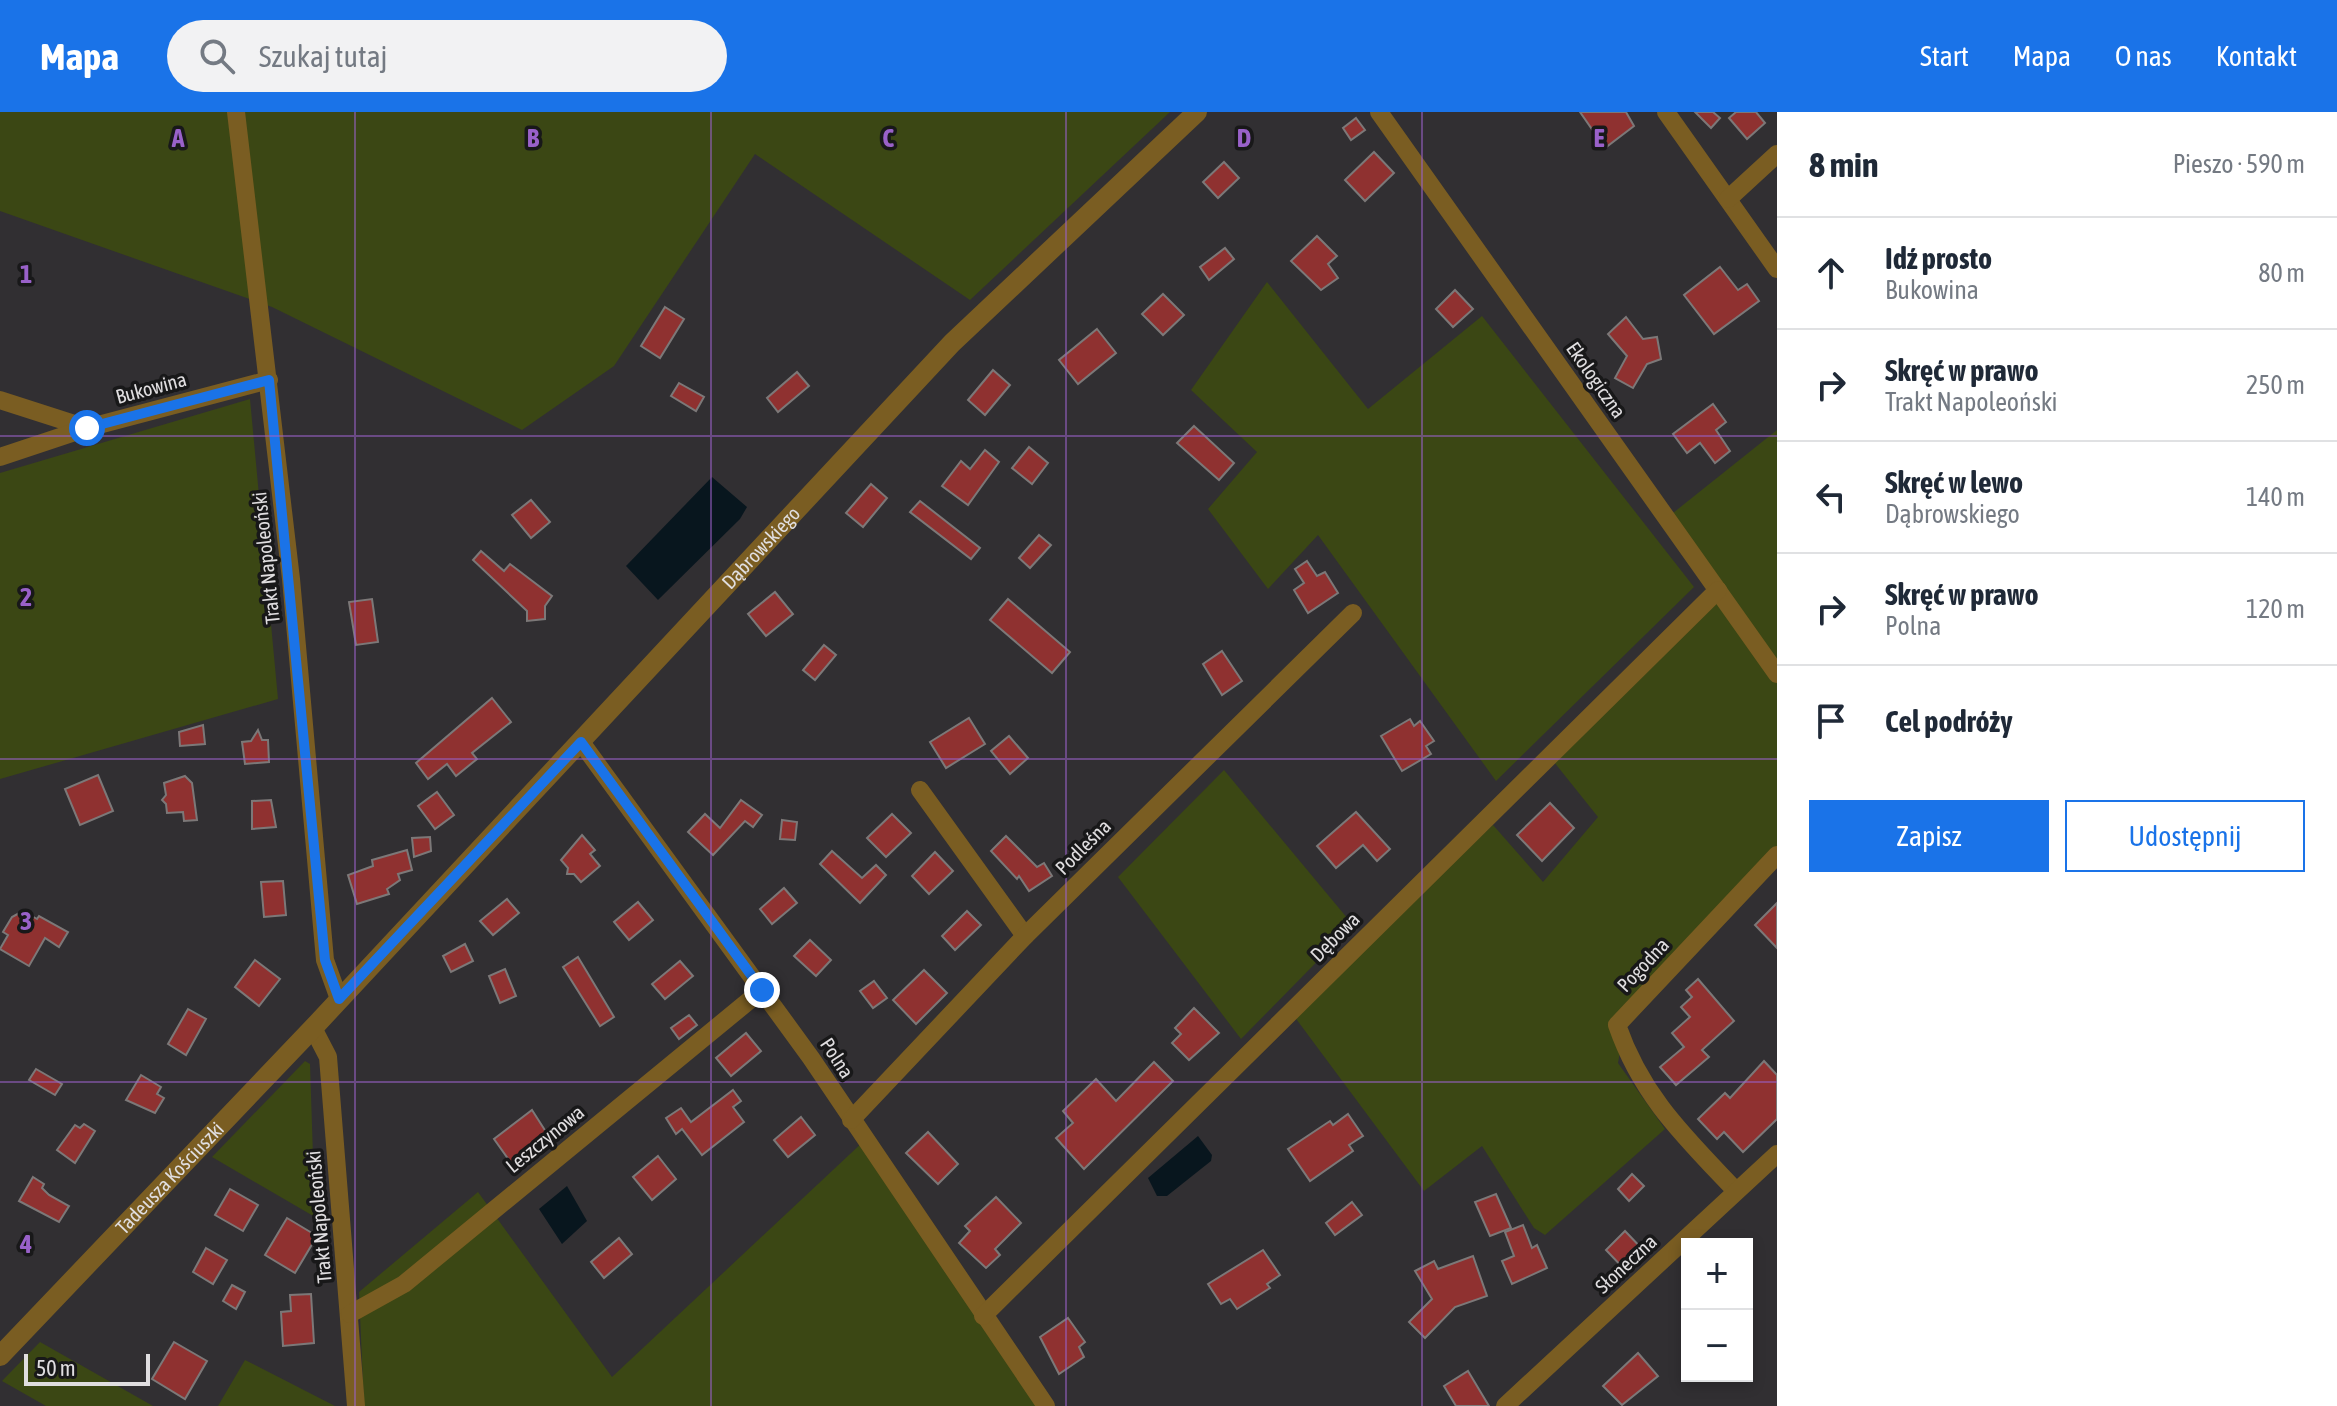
<!DOCTYPE html>
<html lang="pl">
<head>
<meta charset="utf-8">
<style>
	:root { --surface:#fff; --page:#f2f2f3; --text:#1f2937; --muted:#747a83; --line:#e0e1e3; --accent:#1a73e8 }
	body { margin:0; font-family:"Asap Condensed",sans-serif; background:var(--page); color:var(--text) }
	.controls { position:absolute; right:24px; bottom:24px; display:grid; overflow:hidden; border-radius:0px; box-shadow:0 4px 12px #0003 }
	.controls button { width:72px; height:72px; display:grid; place-items:center; padding:0; border:0; border-bottom:2px solid var(--line); background:var(--surface); color:var(--text); font:40px sans-serif }
	.scale { position:absolute; left:24px; bottom:20px; width:126px; box-sizing:border-box; padding-left:8px; border:4px solid #e0dee0; border-top:0; font-size:22px; line-height:28px; white-space:nowrap; color:#e0dee0; -webkit-text-stroke:6px #181819; paint-order:stroke }
	.stop { position:absolute; width:24px; height:24px; margin:-18px; border:6px solid #1a73e8; border-radius:50%; background:#fff }
	.stop.end { background:#1a73e8; border-color:#fff; box-shadow:0 2px 8px #0008 }
	.list { margin:0; padding:0; list-style:none }
	h2 { display:flex; justify-content:space-between; align-items:center; height:104px; margin:0; padding:0 32px; font-size:34px }
	h2 small { font-size:26px; font-weight:400; color:var(--muted) }
	.list li { display:grid; grid-template-columns:52px 1fr auto; gap:24px; align-items:center; box-sizing:border-box; height:112px; padding:0 32px; border-top:2px solid var(--line) }
	.list b { display:block; font-size:30px; white-space:nowrap }
	.list p { margin:0; font-size:26px; white-space:nowrap; color:var(--muted) }
	.list em { font-size:26px; font-style:normal; color:var(--muted) }
	.actions { display:flex; gap:16px; padding:24px 32px }
	.actions a { flex:1; padding:18px 0; border:2px solid var(--accent); border-radius:0px; text-align:center; font-size:28px; color:var(--accent) }
	.actions .main { background:var(--accent); color:#fff }
	.icon { flex:none; width:44px; height:44px; fill:none; stroke:currentColor; stroke-width:2; stroke-linecap:round; stroke-linejoin:round }
	.map { position:relative; flex:none; width:1777px; height:1294px; overflow:hidden }
	header { display:flex; align-items:center; gap:48px; box-sizing:border-box; height:112px; padding:0 40px; background:var(--accent); color:#fff }
	header strong { font-size:38px }
	nav { display:flex; gap:44px; margin-inline-start:auto; font-size:28px }
	.search { width:560px; height:72px; background:var(--page); display:flex; align-items:center; gap:20px; box-sizing:border-box; padding:0 28px; border-radius:44px; color:var(--muted); font-size:30px }
	main { display:flex }
	aside { flex:1; background:var(--surface) }
	.map>svg:first-child { display:block }
</style>
</head>
<body>
<header>
<strong>Mapa</strong>
<div class="search"><svg class="icon" aria-label="search" viewBox="0 0 24 24"><circle cx="10" cy="10" r="6"/><path d="M15 15l6 6"/></svg>Szukaj tutaj</div>
<nav><a>Start</a><a>Mapa</a><a>O nas</a><a>Kontakt</a></nav>
</header>
<main>
<div class="map">
<svg width="1777" height="1294" viewBox="0 0 1777 1294">
	<rect width="100%" height="100%" fill="#312f32"/>
	<g fill="#3b4714">
		<path d="M0 0H1170L970 188 755 42 614 254 522 318 272 195 0 99Z"/>
		<path d="M1267 170 1368 297 1482 204 1694 475 1496 669 1318 423 1268 477 1208 397 1257 340 1191 278Z"/>
		<path d="M250 287 278 587 0 667V361Z"/>
		<path d="M1777 318V558L1673 401Z"/>
		<path d="M1718 478 1777 564V742L1628 897 1618 951 1665 1017 1545 1123 1534 1116 1482 1034 1424 1079 1291 900 1493 713 1543 770 1598 705 1554 650Z"/>
		<path d="M1224 658 1353 813 1241 927 1118 765Z"/>
		<path d="M305 949 310 952 315 1105 212 1045Z"/>
		<path d="M865 1028 1047 1294H364L359 1180 478 1080 612 1265Z"/>
		<path d="M40 1230 153 1294H46L2 1269Z"/>
		<path d="M245 1248 335 1294H218Z"/>
	</g>
	<g fill="#08161e">
		<path d="M712 365 747 395 740 407 658 488 626 454Z"/>
		<path d="M1198 1024 1212 1043 1211 1049 1167 1084H1157L1148 1066Z"/>
		<path d="M567 1074 587 1109 562 1132 539 1097Z"/>
	</g>
	<g fill="#8f3130" stroke="#7c7878" stroke-width="2">
		<path d="M1580 0H1626L1634 14 1605 36Z"/>
		<path d="M1695 0H1713L1720 6 1711 16Z"/>
		<path d="M1736 0H1756L1765 11 1747 27 1729 6Z"/>
		<path d="M1356 6 1365 18 1351 28 1343 16Z"/>
		<path d="M1374 40 1394 61 1365 89 1345 68Z"/>
		<path d="M1224 50 1239 66 1218 86 1203 70Z"/>
		<path d="M1317 124 1337 144 1328 152 1338 166 1321 178 1291 149Z"/>
		<path d="M1225 136 1234 147 1209 168 1200 155Z"/>
		<path d="M1720 155 1738 178 1747 172 1759 189 1714 222 1684 183Z"/>
		<path d="M1455 178 1473 197 1453 215 1436 197Z"/>
		<path d="M1163 182 1184 203 1163 223 1142 202Z"/>
		<path d="M665 195 684 207 660 246 641 234Z"/>
		<path d="M1626 205 1643 227 1657 225 1661 247 1647 252 1633 276 1615 266 1627 244 1608 222Z"/>
		<path d="M1097 217 1116 241 1078 272 1059 248Z"/>
		<path d="M993 258 1010 273 985 303 968 288Z"/>
		<path d="M797 260 809 274 778 300 767 286Z"/>
		<path d="M679 271 704 285 696 299 671 284Z"/>
		<path d="M1713 292 1726 310 1716 318 1730 339 1715 351 1700 331 1687 341 1673 322Z"/>
		<path d="M1194 314 1234 351 1219 368 1177 331Z"/>
		<path d="M1029 335 1048 351 1032 372 1012 356Z"/>
		<path d="M985 338 999 350 968 393 942 374 961 349 970 357Z"/>
		<path d="M871 372 887 386 863 415 846 401Z"/>
		<path d="M531 388 550 410 531 426 512 403Z"/>
		<path d="M920 389 980 436 971 447 910 400Z"/>
		<path d="M1039 423 1051 433 1030 456 1019 446Z"/>
		<path d="M481 439 504 459 510 452 552 484 545 494V507L527 509V499L473 448Z"/>
		<path d="M1307 449 1317 464 1325 460 1338 481 1308 501 1294 478 1304 471 1295 457Z"/>
		<path d="M775 480 793 502 766 524 748 502Z"/>
		<path d="M372 487 378 530 356 533 349 490Z"/>
		<path d="M1008 487 1070 540 1052 561 990 508Z"/>
		<path d="M824 533 836 543 815 568 803 558Z"/>
		<path d="M1222 539 1242 569 1222 583 1203 552Z"/>
		<path d="M492 586 511 610 472 641 477 647 456 664 447 652 428 667 416 651Z"/>
		<path d="M969 606 985 632 946 656 930 630Z"/>
		<path d="M1410 607 1414 614 1420 609 1434 629 1426 634 1431 642 1402 659 1381 624Z"/>
		<path d="M203 613 205 632 180 634 179 620Z"/>
		<path d="M258 618 262 628H268L269 650 245 652 242 630 251 629Z"/>
		<path d="M1009 624 1028 646 1010 662 991 639Z"/>
		<path d="M98 663 113 699 80 713 65 677Z"/>
		<path d="M185 664 192 671 197 708 184 709 183 700 167 701 166 692 162 688 166 683 164 671Z"/>
		<path d="M437 680 454 703 435 717 418 694Z"/>
		<path d="M271 688 276 715 252 717V689Z"/>
		<path d="M741 688 762 703 753 715 745 709 713 743 688 720 705 702 720 716Z"/>
		<path d="M1550 691 1574 716 1542 749 1517 723Z"/>
		<path d="M1356 700 1390 737 1377 749 1363 733 1336 756 1317 734Z"/>
		<path d="M892 702 911 721 886 745 867 726Z"/>
		<path d="M782 708 797 710 795 728 780 727Z"/>
		<path d="M582 723 595 738 590 742 600 754 581 770 574 762H567L568 756 561 748Z"/>
		<path d="M1006 724 1037 755 1044 751 1052 764 1029 779 1019 764 1017 767 991 739Z"/>
		<path d="M430 725 431 739 414 745 412 726Z"/>
		<path d="M407 738 412 758 398 762 400 768 387 777 389 782 357 792 348 763 373 754 372 748Z"/>
		<path d="M832 739 862 766 876 753 886 763 860 791 820 752Z"/>
		<path d="M935 740 953 759 929 782 912 764Z"/>
		<path d="M283 769 286 803 264 805 261 770Z"/>
		<path d="M784 776 797 791 772 812 760 797Z"/>
		<path d="M507 787 519 801 493 823 480 809Z"/>
		<path d="M638 790 653 808 629 828 614 810Z"/>
		<path d="M1777 791V836L1755 813Z"/>
		<path d="M23 799 37 807 39 804 68 820 59 835 45 826 29 854 0 837 8 823 3 820 12 805Z"/>
		<path d="M967 799 981 813 955 838 942 824Z"/>
		<path d="M810 828 831 848 816 864 794 844Z"/>
		<path d="M465 832 473 849 451 860 443 844Z"/>
		<path d="M578 845 614 905 600 914 563 855Z"/>
		<path d="M255 848 280 867 259 894 235 875Z"/>
		<path d="M680 849 693 864 665 887 652 872Z"/>
		<path d="M505 857 516 884 500 891 489 864Z"/>
		<path d="M924 858 947 881 916 912 893 888Z"/>
		<path d="M1698 867 1734 909 1702 938 1709 945 1676 973 1660 955 1684 935 1672 921 1690 905 1681 895 1692 885 1686 878Z"/>
		<path d="M874 869 887 886 873 896 860 879Z"/>
		<path d="M1194 896 1219 921 1189 948 1172 931 1181 922 1175 916Z"/>
		<path d="M188 897 206 907 186 943 168 932Z"/>
		<path d="M689 903 697 913 679 927 671 916Z"/>
		<path d="M746 921 761 939 731 964 716 946Z"/>
		<path d="M1764 949 1777 963V1007L1743 1040 1724 1020 1717 1027 1698 1007 1725 981 1730 986Z"/>
		<path d="M1154 950 1173 969 1084 1057 1056 1026 1073 1011 1063 999 1096 967 1116 989Z"/>
		<path d="M36 957 62 972 55 983 29 968Z"/>
		<path d="M141 963 161 975 157 982 164 986 155 1001 126 988Z"/>
		<path d="M733 978 741 989 733 995 744 1010 702 1043 682 1017 676 1022 666 1006 681 996 691 1010Z"/>
		<path d="M532 998 548 1023 511 1051 494 1027Z"/>
		<path d="M1348 1002 1363 1024 1349 1033 1353 1039 1310 1069 1288 1037 1330 1009 1333 1013Z"/>
		<path d="M801 1005 815 1023 788 1045 774 1028Z"/>
		<path d="M84 1012 95 1019 75 1051 57 1038 75 1013 80 1016Z"/>
		<path d="M928 1020 958 1052 938 1072 906 1041Z"/>
		<path d="M658 1044 676 1067 652 1088 633 1065Z"/>
		<path d="M1632 1062 1644 1074 1629 1089 1618 1077Z"/>
		<path d="M33 1065 44 1072 42 1076 49 1083 69 1094 59 1110 19 1089Z"/>
		<path d="M230 1077 258 1093 243 1119 215 1103Z"/>
		<path d="M1496 1082 1511 1116 1490 1124 1475 1090Z"/>
		<path d="M996 1085 1021 1111 995 1137 1000 1143 986 1156 959 1131 970 1119 965 1114Z"/>
		<path d="M1352 1090 1362 1103 1335 1123 1326 1111Z"/>
		<path d="M287 1106 317 1124 295 1161 265 1143Z"/>
		<path d="M1523 1113 1532 1136 1537 1133 1547 1156 1512 1172 1502 1149 1514 1144 1505 1120Z"/>
		<path d="M1625 1119 1647 1142 1627 1160 1606 1138Z"/>
		<path d="M619 1126 632 1142 604 1166 591 1150Z"/>
		<path d="M206 1136 227 1148 213 1172 193 1160Z"/>
		<path d="M1263 1138 1280 1163 1267 1172 1270 1176 1237 1197 1230 1187 1221 1192 1208 1172Z"/>
		<path d="M1473 1144 1487 1184 1455 1195 1425 1226 1409 1210 1432 1187 1415 1159 1434 1149 1438 1157Z"/>
		<path d="M232 1173 245 1180 236 1197 223 1189Z"/>
		<path d="M311 1182 314 1231 283 1234 281 1200 291 1199 290 1183Z"/>
		<path d="M1068 1206 1085 1230 1079 1235 1084 1245 1059 1262 1040 1225Z"/>
		<path d="M174 1230 207 1249 185 1287 152 1267Z"/>
		<path d="M1638 1241 1658 1264 1622 1293 1603 1274Z"/>
		<path d="M1468 1259 1489 1294H1456L1444 1274Z"/>
	</g>
	<g fill="none" stroke-linecap="round" stroke-linejoin="round">
		<g stroke="#7a5d22" stroke-width="18">
			<path d="M236 0 291 467 325 848 339 887"/>
			<path d="M1379 0 1777 562"/>
			<path d="M1666 0 1777 157"/>
			<path d="M1728 87 1777 42"/>
			<path d="M0 288 87 316"/>
			<path d="M0 345 87 316 269 268"/>
			<path d="M581 630 811 946 1046 1294"/>
			<path d="M920 678 1025 824"/>
			<path d="M313 916 328 945 356 1294"/>
			<path d="M851 1008 1025 824 1353 501"/>
			<path d="M1736 1079C1685 1025 1642 985 1617 913L1777 743"/>
			<path d="M350 1202 404 1172 762 878"/>
			<path d="M983 1204 1718 478"/>
			<path d="M1505 1294 1777 1042"/>
		</g>
		<path stroke="#7a5d22" stroke-width="20" id="s1" d="M0 1244 313 916 952 231 1197 0"/>
	</g>
	<g fill="none" stroke-linecap="round" stroke-linejoin="round">
		<path stroke="#1a73e8" stroke-width="10" d="M87 316 269 268 325 848 339 887 581 630 762 878"/>
	</g>
	<path fill="none" stroke="#9961c9" stroke-width="2" stroke-opacity="0.55" d="M355 0V1294M711 0V1294M1066 0V1294M1422 0V1294M0 324H1777M0 647H1777M0 970H1777"/>
	<g text-anchor="middle" stroke-width="7" stroke-linejoin="round" paint-order="stroke">
		<g font-size="20" fill="#e0dee0" stroke="#181819">
			<text transform="translate(1596 268) rotate(55)" y="7">Ekologiczna</text>
			<text transform="translate(151 276) rotate(-15)" y="7">Bukowina</text>
			<text dy="7" stroke="none"><textPath href="#s1" startOffset="1110">Dąbrowskiego</textPath></text>
			<text transform="translate(266 446) rotate(-96)" y="7">Trakt Napoleoński</text>
			<text transform="translate(1083 735) rotate(-45)" y="7">Podleśna</text>
			<text transform="translate(1335 825) rotate(-45)" y="7">Dębowa</text>
			<text transform="translate(1643 853) rotate(-47)" y="7">Pogodna</text>
			<text transform="translate(837 946) rotate(57)" y="7">Polna</text>
			<text transform="translate(545 1027) rotate(-39)" y="7">Leszczynowa</text>
			<text dy="7" stroke="none"><textPath href="#s1" startOffset="246">Tadeusza Kościuszki</textPath></text>
			<text transform="translate(319 1105) rotate(-95)" y="7">Trakt Napoleoński</text>
			<text transform="translate(1626 1152) rotate(-43)" y="7">Słoneczna</text>
		</g>
	</g>
	<g font-size="26" text-anchor="middle" font-weight="bold" fill="#9961c9" stroke="#181819" stroke-width="7" stroke-linejoin="round" paint-order="stroke">
		<text x="178" y="35">A</text>
		<text x="533" y="35">B</text>
		<text x="888" y="35">C</text>
		<text x="1244" y="35">D</text>
		<text x="1599" y="35">E</text>
		<text x="26" y="171">1</text>
		<text x="26" y="494">2</text>
		<text x="26" y="818">3</text>
		<text x="26" y="1141">4</text>
	</g>
</svg>
<div class="controls">
<button>+</button>
<button>−</button>
</div>
<div class="scale">50 m</div>
<div class="stop" style="left:87px;top:316px"></div>
<div class="stop end" style="left:762px;top:878px"></div>
</div>
<aside>
<h2>8 min<small>Pieszo · 590 m</small></h2>
<ul class="list">
<li><svg class="icon" aria-label="ahead" viewBox="0 0 24 24"><path d="M12 20V5M6 11l6-6 6 6"/></svg><div><b>Idź prosto</b><p>Bukowina</p></div><em>80 m</em></li>
<li><svg class="icon" aria-label="right" viewBox="0 0 24 24"><path d="M7 20v-9h11M14 6l5 5-5 5"/></svg><div><b>Skręć w prawo</b><p>Trakt Napoleoński</p></div><em>250 m</em></li>
<li><svg class="icon" aria-label="left" viewBox="0 0 24 24"><path d="M17 20v-9H6M10 6l-5 5 5 5"/></svg><div><b>Skręć w lewo</b><p>Dąbrowskiego</p></div><em>140 m</em></li>
<li><svg class="icon" aria-label="right" viewBox="0 0 24 24"><path d="M7 20v-9h11M14 6l5 5-5 5"/></svg><div><b>Skręć w prawo</b><p>Polna</p></div><em>120 m</em></li>
<li><svg class="icon" aria-label="arrive" viewBox="0 0 24 24"><path d="M6 21V4h12l-3 4 3 4H6"/></svg><div><b>Cel podróży</b></div></li>
</ul>
<div class="actions"><a class="main">Zapisz</a><a>Udostępnij</a></div>
</aside>
</main>
</body>
</html>
